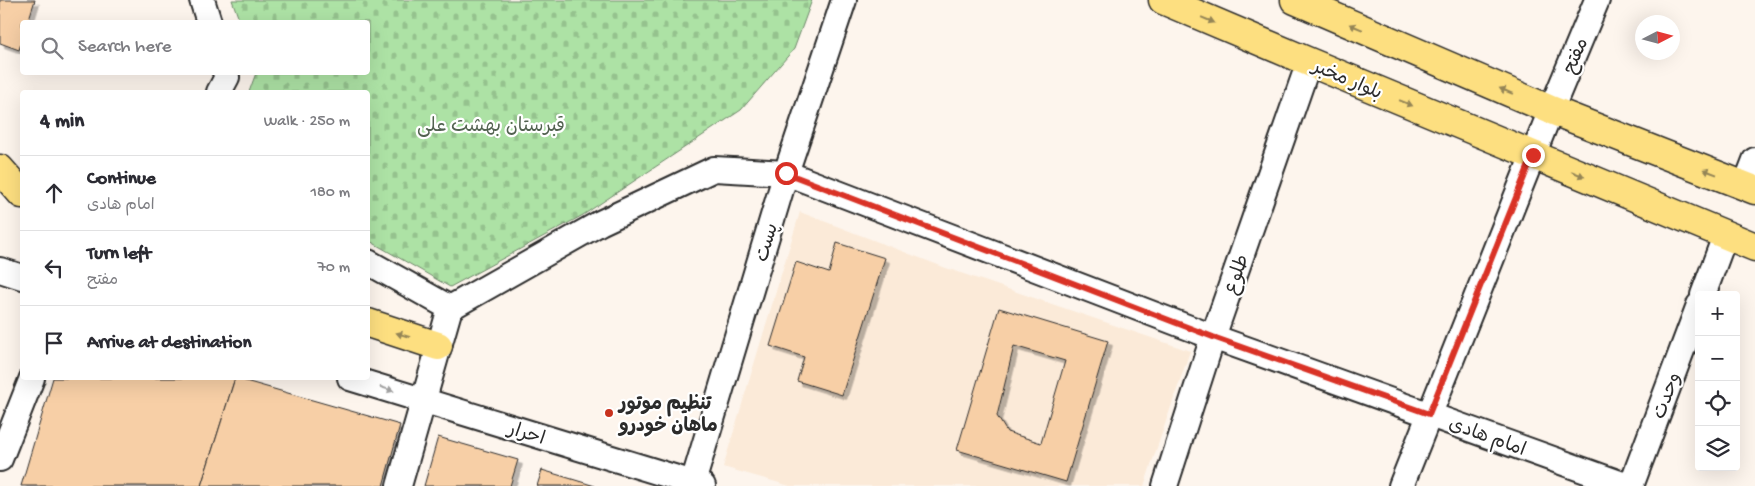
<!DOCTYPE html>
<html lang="en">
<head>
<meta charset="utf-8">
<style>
	:root { --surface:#fff; --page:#f7f7f7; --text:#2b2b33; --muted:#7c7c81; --line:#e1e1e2 }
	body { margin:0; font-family:"Gochi Hand","Playpen Sans Arabic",sans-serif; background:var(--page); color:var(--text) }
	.controls { position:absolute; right:15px; bottom:15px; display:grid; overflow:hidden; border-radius:5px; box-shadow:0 5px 20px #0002 }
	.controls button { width:45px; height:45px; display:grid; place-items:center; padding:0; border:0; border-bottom:1px solid var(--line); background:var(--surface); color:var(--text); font:25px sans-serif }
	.compass { position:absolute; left:1635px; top:15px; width:45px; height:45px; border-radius:50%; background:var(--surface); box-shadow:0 5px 20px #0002; rotate:84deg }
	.stop { position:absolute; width:15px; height:15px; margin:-11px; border:4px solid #d93025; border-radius:50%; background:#fff }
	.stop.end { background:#d93025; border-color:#fff; box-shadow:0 1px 5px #0008 }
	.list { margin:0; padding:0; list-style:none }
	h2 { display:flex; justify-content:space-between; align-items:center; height:65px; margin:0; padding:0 20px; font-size:21px }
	h2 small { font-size:16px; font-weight:400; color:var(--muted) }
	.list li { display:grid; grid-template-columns:32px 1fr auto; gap:15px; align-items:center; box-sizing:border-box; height:75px; padding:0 20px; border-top:1px solid var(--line) }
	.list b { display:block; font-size:19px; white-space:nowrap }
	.list p { margin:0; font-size:16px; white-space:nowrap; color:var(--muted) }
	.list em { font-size:16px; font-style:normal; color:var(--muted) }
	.icon { flex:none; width:28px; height:28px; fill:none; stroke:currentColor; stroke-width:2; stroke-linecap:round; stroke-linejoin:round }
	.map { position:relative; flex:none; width:1755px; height:486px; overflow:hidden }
	.search { position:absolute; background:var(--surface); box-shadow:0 5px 20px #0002; left:20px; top:20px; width:350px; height:55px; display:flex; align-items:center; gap:12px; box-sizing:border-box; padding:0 18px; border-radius:5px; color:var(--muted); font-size:19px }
	.panel { position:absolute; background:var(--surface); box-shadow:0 5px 20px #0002; left:20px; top:90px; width:350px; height:290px; border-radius:5px }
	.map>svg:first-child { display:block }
</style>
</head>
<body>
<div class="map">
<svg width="1755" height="486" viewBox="0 0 1755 486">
	<defs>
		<pattern id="cemetery-stones" width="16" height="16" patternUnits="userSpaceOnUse" patternTransform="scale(1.25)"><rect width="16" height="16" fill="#ade2a5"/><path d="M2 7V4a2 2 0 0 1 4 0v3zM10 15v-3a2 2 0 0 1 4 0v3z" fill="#95c28e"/></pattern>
		<filter id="shadow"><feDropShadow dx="4.5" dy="4.5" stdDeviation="0" flood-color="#0004"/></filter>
	</defs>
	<rect width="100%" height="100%" fill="#fdf5ed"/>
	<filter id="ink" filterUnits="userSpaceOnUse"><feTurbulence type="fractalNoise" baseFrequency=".02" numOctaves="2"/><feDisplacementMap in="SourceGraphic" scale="10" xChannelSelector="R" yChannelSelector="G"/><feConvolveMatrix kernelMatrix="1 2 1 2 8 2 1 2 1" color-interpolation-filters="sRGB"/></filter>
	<g filter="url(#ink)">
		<path fill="#fbead8" d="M800 212 946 268 1190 351 1144 486H790L723 467Z"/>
		<path fill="url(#cemetery-stones)" stroke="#6c8668" d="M232 0H812L794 49 741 110 583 215 450 287 368 240V92H249L256 73 368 72V22H240Z"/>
		<g fill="#f7cfa6" stroke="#2b2b2b" fill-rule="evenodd" filter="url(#shadow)">
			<path d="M0 0H35L28 22H22V40L19 50 0 43Z"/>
			<path d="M837 243 885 258 842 395 797 381 804 357 770 346 796 262 829 273Z"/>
			<path d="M999 308 1108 341 1066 482 957 450ZM1014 346 1065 361 1041 443 1007 432 997 416Z"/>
			<path d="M53 378H235L201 486H21Z"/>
			<path d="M235 378 400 425 383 486H201Z"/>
			<path d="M438 437 518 460 510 486H424Z"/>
			<path d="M542 470 595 486H537Z"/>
		</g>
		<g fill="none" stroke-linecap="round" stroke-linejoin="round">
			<g stroke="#2b2b2b" stroke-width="28">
				<g id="minor">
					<path d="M202 0 209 22"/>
					<path d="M219 92 227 77 225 72"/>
					<path d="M1745 186 1755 160"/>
					<path d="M368 262 450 308"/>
					<path d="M0 270 22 277"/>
					<path d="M1703 295 1725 236"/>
					<path d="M350 378 703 486"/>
					<path d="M0 459 32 378"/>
					<path d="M399 486 450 308 600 223 714 169 786 173 1213 337 1628 486"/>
					<path d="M692 486 786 173 844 0"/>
					<path d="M1165 486 1213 337 1309 62"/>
					<path d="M1401 486 1551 110 1597 0"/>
					<path d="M1631 486 1699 305"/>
				</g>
			</g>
			<g stroke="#2b2b2b" stroke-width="31">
				<g id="major">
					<path d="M1163 0 1309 62 1755 247"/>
					<path d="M1295 0 1551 110 1755 190"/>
					<path d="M0 169 22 194"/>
					<path d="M368 323 438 346"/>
				</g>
			</g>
			<use href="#minor" stroke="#fff" stroke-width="24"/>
			<use href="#major" stroke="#fddf80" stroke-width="28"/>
		</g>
		<defs><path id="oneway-solid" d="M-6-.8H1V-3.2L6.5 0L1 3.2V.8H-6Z" transform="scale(1.25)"/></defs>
		<g fill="#948556">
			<use href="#oneway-solid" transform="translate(1208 20) rotate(23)"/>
			<use href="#oneway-solid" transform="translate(1356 27) rotate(-157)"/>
			<use href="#oneway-solid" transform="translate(1506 91) rotate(-157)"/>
			<use href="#oneway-solid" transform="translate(1406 103) rotate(23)"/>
			<use href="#oneway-solid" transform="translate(1710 172) rotate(-159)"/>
			<use href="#oneway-solid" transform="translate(1578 174) rotate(23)"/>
			<use href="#oneway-solid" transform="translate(403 335) rotate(-162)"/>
		</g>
		<use fill="#a0a0a0" href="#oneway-solid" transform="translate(387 389) rotate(17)"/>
	</g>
	<g fill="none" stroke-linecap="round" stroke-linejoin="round" filter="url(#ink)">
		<path stroke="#d93025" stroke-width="6" d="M786 173 1213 337 1429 414 1533 155"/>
	</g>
	<circle fill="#c8321e" stroke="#fff" stroke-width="2" cx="609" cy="413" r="5"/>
	<g text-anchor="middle" stroke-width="4.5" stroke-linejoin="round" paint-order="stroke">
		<g font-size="19" fill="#2b2b2b" stroke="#fff">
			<text transform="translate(1574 55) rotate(-67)" y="7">مفتح</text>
			<text transform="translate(1348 78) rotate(23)" y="7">بلوار مخبر</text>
			<text transform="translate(765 242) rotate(-73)" y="7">پست</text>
			<text transform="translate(1235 274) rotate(-71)" y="7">طلوع</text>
			<text transform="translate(1665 395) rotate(-69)" y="7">وحدت</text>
			<text transform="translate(527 432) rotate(17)" y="7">احرار</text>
			<text transform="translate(1488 435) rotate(20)" y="7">امام هادی</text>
		</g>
		<g font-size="19" fill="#526250" stroke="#fff">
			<text x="491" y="131">قبرستان بهشت علی</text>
		</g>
		<g font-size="19" font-weight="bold" fill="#2b2b2b" stroke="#fff" text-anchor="start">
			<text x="619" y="409">تنظیم موتور<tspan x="619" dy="22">ماهان خودرو</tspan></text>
		</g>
	</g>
</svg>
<div class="controls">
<button>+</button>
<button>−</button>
<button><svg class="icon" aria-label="locate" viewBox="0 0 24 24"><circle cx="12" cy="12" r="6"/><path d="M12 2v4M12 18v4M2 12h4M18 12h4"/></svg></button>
<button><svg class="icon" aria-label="layers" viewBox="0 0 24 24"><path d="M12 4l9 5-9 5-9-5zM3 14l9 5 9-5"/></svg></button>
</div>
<svg class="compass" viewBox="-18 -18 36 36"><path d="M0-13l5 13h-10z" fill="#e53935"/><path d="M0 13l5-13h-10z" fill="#7c7c81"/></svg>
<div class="stop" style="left:786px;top:173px"></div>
<div class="stop end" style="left:1533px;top:155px"></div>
<div class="search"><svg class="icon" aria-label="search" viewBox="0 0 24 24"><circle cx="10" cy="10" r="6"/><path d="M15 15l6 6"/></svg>Search here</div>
<section class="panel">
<h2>4 min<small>Walk · 250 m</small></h2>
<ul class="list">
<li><svg class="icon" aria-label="ahead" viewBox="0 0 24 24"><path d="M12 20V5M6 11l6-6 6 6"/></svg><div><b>Continue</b><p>امام هادی</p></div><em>180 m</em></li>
<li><svg class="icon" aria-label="left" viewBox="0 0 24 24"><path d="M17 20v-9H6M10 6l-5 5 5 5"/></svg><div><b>Turn left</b><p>مفتح</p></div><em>70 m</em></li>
<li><svg class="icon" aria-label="arrive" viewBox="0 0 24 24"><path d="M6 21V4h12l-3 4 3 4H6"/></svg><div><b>Arrive at destination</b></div></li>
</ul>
</section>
</div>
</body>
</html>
